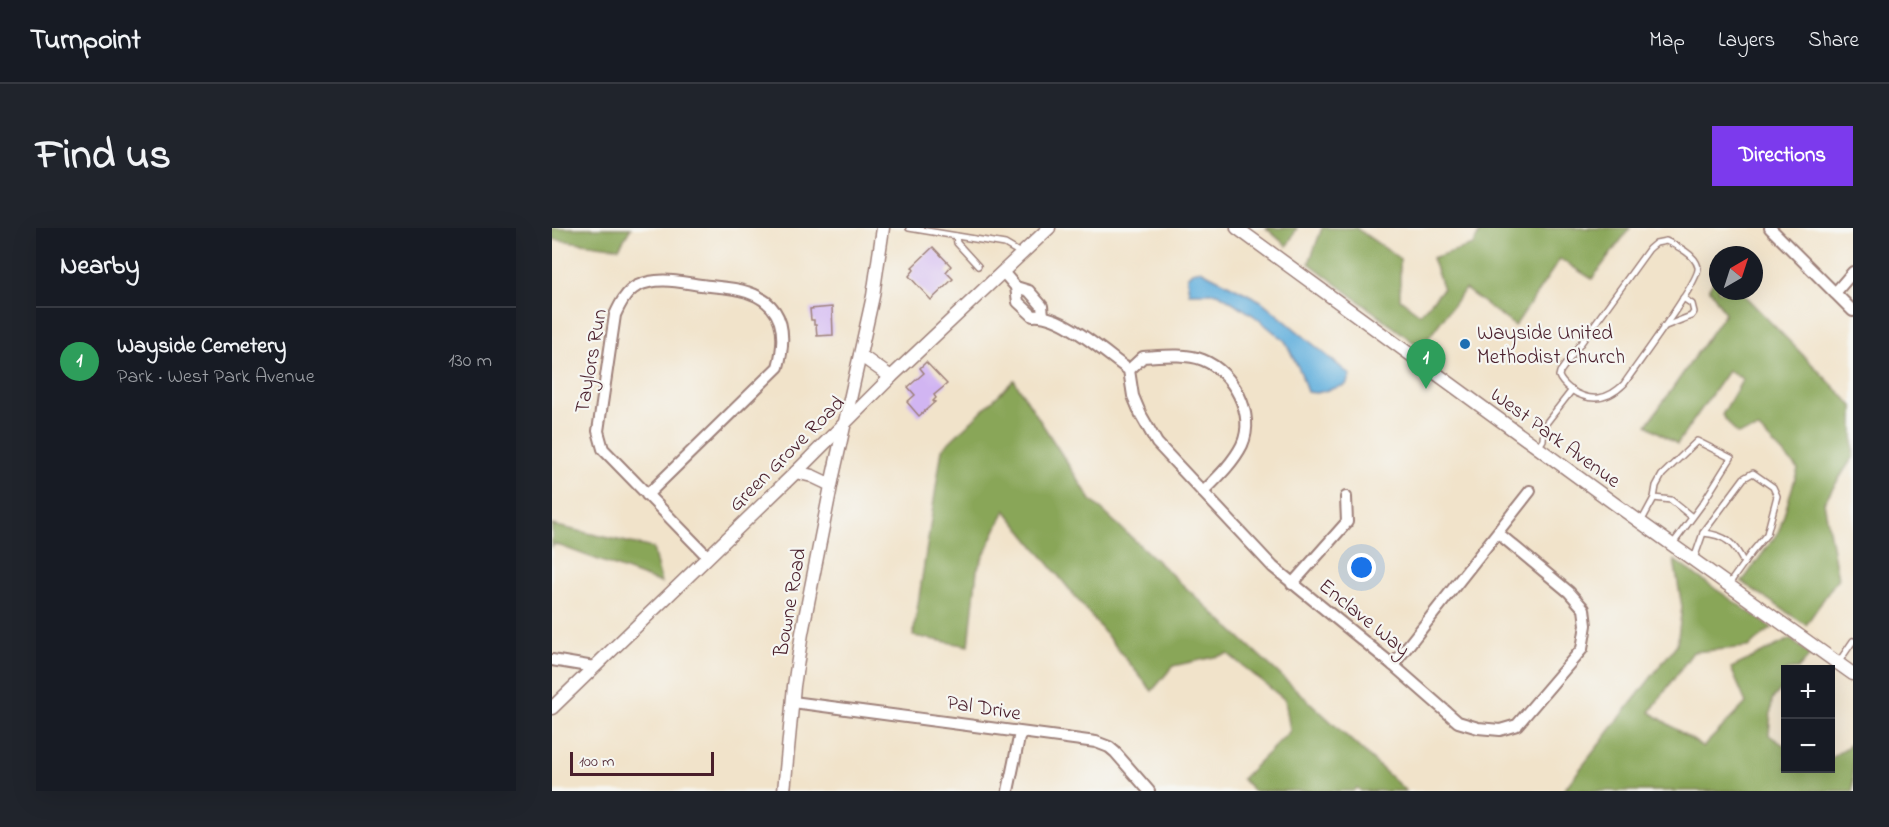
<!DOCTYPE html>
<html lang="en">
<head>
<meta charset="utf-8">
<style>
	:root { --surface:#171b24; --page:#20242c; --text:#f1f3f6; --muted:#9ea1a6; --line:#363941; --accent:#7c3aed }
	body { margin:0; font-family:"Indie Flower",sans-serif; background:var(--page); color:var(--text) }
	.controls { position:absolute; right:18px; bottom:18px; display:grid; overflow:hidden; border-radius:0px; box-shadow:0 6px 24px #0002 }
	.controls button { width:54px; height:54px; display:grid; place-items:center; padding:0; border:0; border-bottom:2px solid var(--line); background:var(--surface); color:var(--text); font:30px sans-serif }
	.compass { position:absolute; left:1157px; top:18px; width:54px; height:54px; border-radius:50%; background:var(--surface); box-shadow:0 6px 24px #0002; rotate:39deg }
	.scale { position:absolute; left:18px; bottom:15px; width:144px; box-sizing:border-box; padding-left:6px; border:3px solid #4a1f2b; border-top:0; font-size:16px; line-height:21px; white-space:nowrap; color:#4a1f2b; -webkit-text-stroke:4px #f6f6f2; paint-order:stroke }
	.you { position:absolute; left:810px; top:340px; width:21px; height:21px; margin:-15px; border:4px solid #fff; border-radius:50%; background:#1a73e8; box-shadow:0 0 0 9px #1a73e833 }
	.badge { display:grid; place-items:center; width:39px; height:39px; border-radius:50%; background:var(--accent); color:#fff; font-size:20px; font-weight:700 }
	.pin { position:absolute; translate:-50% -50px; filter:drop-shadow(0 2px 3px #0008) }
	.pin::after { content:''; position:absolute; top:32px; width:21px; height:18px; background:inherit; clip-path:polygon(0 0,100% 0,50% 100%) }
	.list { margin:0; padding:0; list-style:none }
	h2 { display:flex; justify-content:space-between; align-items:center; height:78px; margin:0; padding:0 24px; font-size:26px }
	h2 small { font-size:20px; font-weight:400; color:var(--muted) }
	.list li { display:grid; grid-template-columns:39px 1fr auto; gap:18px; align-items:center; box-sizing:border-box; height:108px; padding:0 24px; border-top:2px solid var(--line) }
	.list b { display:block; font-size:22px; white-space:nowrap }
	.list p { margin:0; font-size:20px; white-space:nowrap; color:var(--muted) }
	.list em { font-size:20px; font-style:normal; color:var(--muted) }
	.map { position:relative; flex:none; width:1301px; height:563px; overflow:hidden; border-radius:0px }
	header { display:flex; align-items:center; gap:36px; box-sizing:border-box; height:84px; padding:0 30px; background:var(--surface); border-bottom:2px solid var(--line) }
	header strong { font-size:28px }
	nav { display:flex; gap:33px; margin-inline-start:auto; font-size:21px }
	.intro { display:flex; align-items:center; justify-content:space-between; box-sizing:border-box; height:144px; padding:0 36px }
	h1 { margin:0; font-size:42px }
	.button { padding:15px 27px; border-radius:0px; background:var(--accent); color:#fff; font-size:21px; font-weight:700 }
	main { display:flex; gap:36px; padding:0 36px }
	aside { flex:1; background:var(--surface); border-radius:0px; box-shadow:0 6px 24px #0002 }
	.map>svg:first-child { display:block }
</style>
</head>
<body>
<header>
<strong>Turnpoint</strong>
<nav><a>Map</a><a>Layers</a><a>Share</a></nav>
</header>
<div class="intro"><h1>Find us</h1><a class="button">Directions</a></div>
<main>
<aside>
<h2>Nearby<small></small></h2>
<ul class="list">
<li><span class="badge" style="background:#2e9e5b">1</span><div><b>Wayside Cemetery</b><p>Park · West Park Avenue</p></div><em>130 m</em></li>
</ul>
</aside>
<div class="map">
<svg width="1301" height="563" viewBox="0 0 1301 563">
	<rect width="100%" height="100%" fill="#f6f6f2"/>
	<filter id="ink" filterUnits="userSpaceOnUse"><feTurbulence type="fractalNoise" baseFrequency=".0167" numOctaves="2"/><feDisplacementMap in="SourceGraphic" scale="12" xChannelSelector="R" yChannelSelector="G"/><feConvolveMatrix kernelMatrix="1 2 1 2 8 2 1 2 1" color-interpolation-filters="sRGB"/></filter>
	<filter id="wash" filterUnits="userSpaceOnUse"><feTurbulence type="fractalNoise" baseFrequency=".008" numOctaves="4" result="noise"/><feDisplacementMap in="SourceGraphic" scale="24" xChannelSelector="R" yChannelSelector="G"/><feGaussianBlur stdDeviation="1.35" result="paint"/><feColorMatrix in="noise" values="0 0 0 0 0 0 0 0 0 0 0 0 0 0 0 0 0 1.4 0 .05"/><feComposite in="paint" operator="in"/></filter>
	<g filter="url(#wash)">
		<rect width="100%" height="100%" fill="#f1e3ca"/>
		<g fill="#89a659" stroke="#6a6242" stroke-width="1.5">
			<path d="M0 0H79L67 20 0 11Z"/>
			<path d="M714 0H745L735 18Z"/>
			<path d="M770 0H804L848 31V71L868 86 891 61 880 30 921 17 930 0H1078L1040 51 1008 31 963 98 913 61 869 120 757 35Z"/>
			<path d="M1166 46V63H1188L1301 178V229L1272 274 1286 350 1254 397 1190 354 1227 303 1246 241 1207 201 1185 206 1170 187 1191 151 1176 143 1125 216 1095 197 1173 85 1157 60Z"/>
			<path d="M462 152 539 272 854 563H809L805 560 801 563H702L690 551 738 503 733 472 676 426 621 438 600 463 453 282 425 342 417 418 361 408 390 221Z"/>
			<path d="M0 297 101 320 109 355 3 316 0 319Z"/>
			<path d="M1122 332 1220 400 1196 419 1141 424 1098 484 1151 519 1194 475 1179 440 1238 411 1258 427 1246 441 1234 442 1233 456 1220 472 1217 507 1233 518 1234 540H1278L1279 530 1301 515V563H1011L1125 416 1130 379Z"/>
		</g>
		<path fill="#64b0dd" stroke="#576884" stroke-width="1.5" d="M648 42 709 73 798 147 794 157 765 165 755 164 749 145 733 113 701 87 666 65H637L635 49 640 44Z"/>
		<g id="blocks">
			<g fill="#d1b5f2">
				<path d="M381 19 399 38 394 44 401 51 379 72 357 48 362 42 360 39Z"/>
				<path d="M280 79 281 107 265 108 264 97H262V92H259L258 81Z"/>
				<path d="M374 134 395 156 382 167 384 170 381 173 383 174 367 188 355 174 363 167 356 159 372 145 368 140Z"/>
			</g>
		</g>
	</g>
	<g filter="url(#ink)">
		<use href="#blocks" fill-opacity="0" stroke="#9e817a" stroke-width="1.5"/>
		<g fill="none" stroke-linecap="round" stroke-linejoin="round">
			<g stroke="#9e817a" stroke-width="8">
				<g id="service">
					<path d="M357 0 453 16 470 26"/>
					<path d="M404 8 405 15 426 38"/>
					<path d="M1114 13C1125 18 1143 26 1146 39 1149 52 1083 139 1072 156 1056 172 1039 175 1019 162 1014 158 1009 154 1007 148L1008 144 1097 21 1104 15Z"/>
					<path d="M1111 99 1139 88 1142 84 1140 76 1131 70"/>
					<path d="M987 218 991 212 992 198 1020 162"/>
					<path d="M1102 270 1119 272 1140 289"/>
					<path d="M1089 294 1102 270 1104 258 1110 247 1145 213 1179 230 1151 275 1120 317"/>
					<path d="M1151 305C1174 307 1182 315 1192 335"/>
					<path d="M1142 331 1151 305 1192 250 1201 245 1221 259 1225 268 1215 306 1199 325 1177 356"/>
					<path d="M1286 435 1301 413"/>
				</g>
			</g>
			<g stroke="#9e817a" stroke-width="14">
				<g id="minor">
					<path d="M1218 0 1301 83"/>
					<path d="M451 44 464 59 477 63 490 78 491 87"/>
					<path d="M464 59 466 74 481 88C509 85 553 125 577 142L581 168 589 187 605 215 721 339 841 437 906 494 926 500 948 502 965 497 1030 421 1034 397 1032 381 1017 364 946 305"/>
					<path d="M1283 65 1301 44"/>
					<path d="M577 142 591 129C609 128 634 125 651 132 681 144 704 186 690 217 681 235 665 250 651 264"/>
					<path d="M95 267 226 139C235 106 232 76 195 64 181 59 164 59 149 57 128 54 106 48 85 58 74 64 68 76 63 87L46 203 51 221 156 329"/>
					<path d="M740 356 795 294 794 269"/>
					<path d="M0 432 42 439"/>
					<path d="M841 437 978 263"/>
					<path d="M241 474 544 514 557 519 563 524 597 563"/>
					<path d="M456 563 468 505"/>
				</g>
			</g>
			<g stroke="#9e817a" stroke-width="15">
				<g id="tertiary">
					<path d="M685 0 1063 276 1301 446"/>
					<path d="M308 127 339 149"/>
					<path d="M244 244 260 248 279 257"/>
					<path d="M0 480 244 244 339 149 497 0"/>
					<path d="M232 563 242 458 250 405 281 248 321 68 331 0"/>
				</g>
			</g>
			<use href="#service" stroke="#fff" stroke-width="5"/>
			<use href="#minor" stroke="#fff" stroke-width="10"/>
			<use href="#tertiary" stroke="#fff" stroke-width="12"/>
		</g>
	</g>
	<circle fill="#1f6fb2" stroke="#f6f6f2" stroke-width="2" cx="913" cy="116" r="6"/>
	<g text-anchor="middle" stroke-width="4.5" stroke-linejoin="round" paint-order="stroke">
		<g font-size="21" fill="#4a1f2b" stroke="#f6f6f2" text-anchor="start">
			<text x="925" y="111">Wayside United<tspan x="925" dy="24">Methodist Church</tspan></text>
		</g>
		<g font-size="21" fill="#4a1f2b" stroke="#f6f6f2">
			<text transform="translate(38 133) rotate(-80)" y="7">Taylors Run</text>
			<text transform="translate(1004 209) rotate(36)" y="7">West Park Avenue</text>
			<text transform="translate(234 225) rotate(-45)" y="7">Green Grove Road</text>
			<text transform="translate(237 374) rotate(-80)" y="7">Bowne Road</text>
			<text transform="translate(813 389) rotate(39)" y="7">Enclave Way</text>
			<text transform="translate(432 479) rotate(9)" y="7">Pal Drive</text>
		</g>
	</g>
</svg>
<div class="controls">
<button>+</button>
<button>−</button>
</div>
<svg class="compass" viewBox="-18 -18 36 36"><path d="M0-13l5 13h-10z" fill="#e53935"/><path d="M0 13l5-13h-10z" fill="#9ea1a6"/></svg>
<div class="scale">100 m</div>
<div class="you"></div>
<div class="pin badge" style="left:874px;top:161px;background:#2e9e5b">1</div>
</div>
</main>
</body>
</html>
